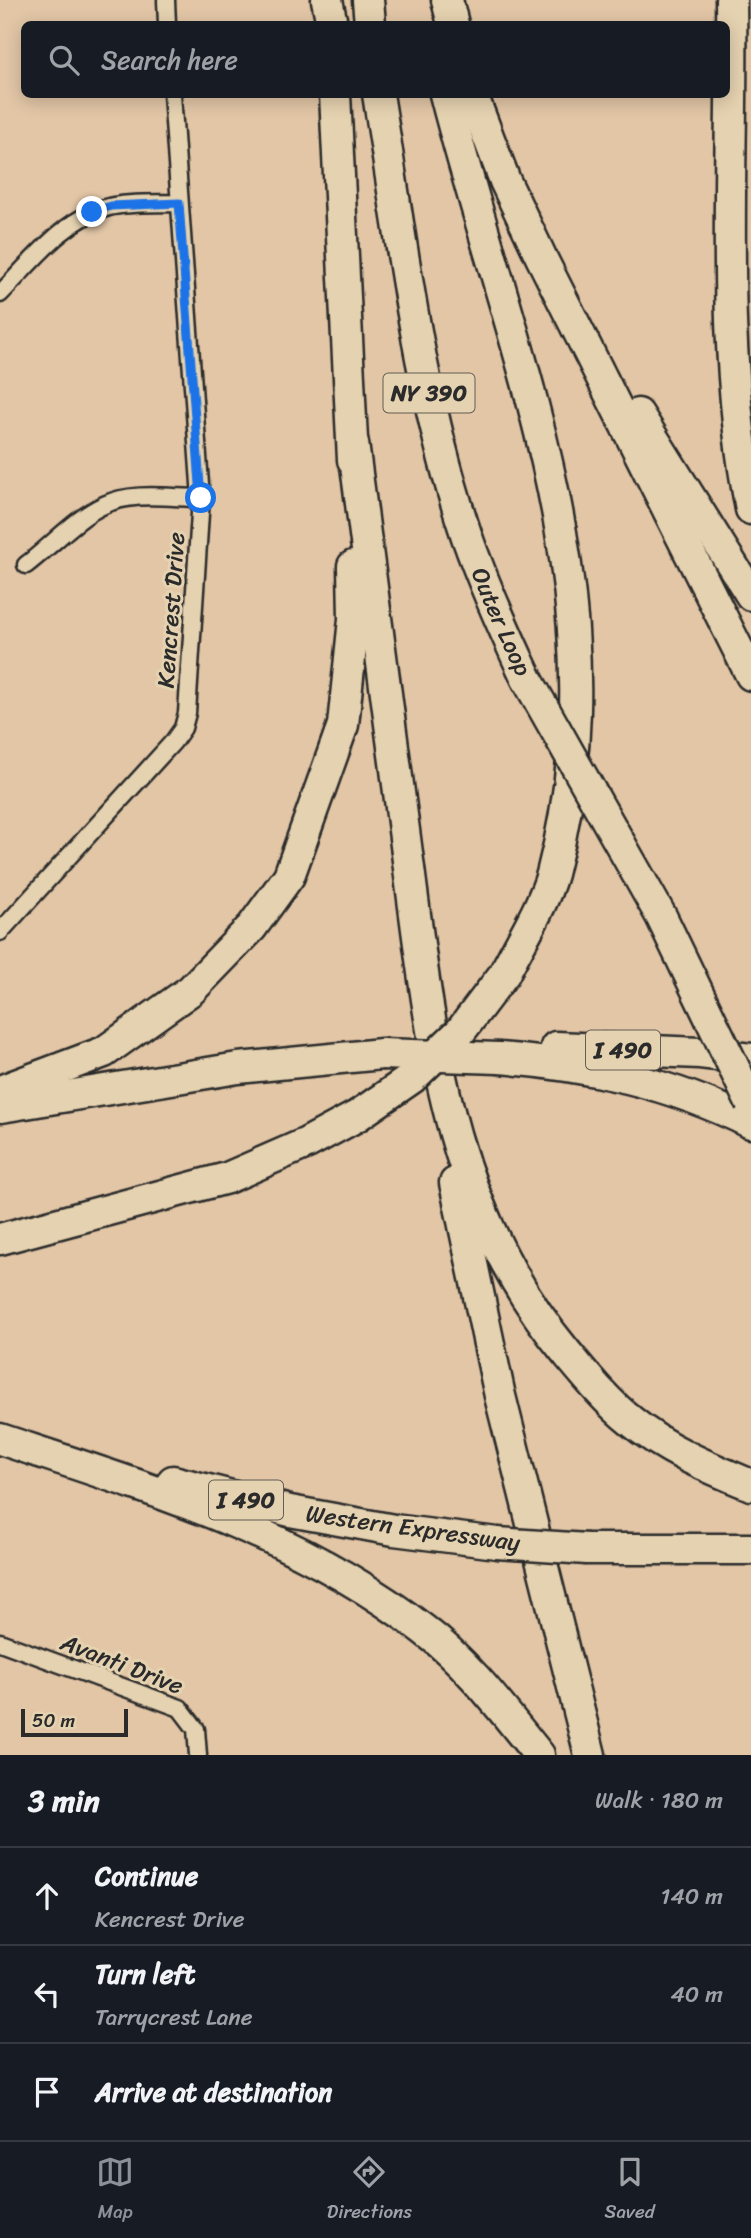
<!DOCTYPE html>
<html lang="en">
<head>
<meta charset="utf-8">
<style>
	:root { --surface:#171b24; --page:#242831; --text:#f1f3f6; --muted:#9ea1a6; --line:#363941; --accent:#8c9099 }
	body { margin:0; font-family:Sriracha,sans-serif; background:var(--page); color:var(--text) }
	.scale { position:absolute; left:21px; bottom:18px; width:107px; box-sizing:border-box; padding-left:7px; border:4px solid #2b2b2b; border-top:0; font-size:19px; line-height:24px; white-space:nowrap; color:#2b2b2b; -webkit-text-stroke:5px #e5d2b0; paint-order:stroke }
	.stop { position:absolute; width:21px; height:21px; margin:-16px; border:5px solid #1a73e8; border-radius:50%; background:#fff }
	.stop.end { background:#1a73e8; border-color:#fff; box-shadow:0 2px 7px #0008 }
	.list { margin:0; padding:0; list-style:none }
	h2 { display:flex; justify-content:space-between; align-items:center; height:91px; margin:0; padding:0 28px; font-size:30px }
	h2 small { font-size:23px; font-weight:400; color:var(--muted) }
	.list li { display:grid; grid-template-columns:46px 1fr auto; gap:21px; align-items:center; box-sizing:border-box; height:98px; padding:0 28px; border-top:2px solid var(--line) }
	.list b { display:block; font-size:26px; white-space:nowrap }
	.list p { margin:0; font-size:23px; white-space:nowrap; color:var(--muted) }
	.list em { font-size:23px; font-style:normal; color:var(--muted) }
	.icon { flex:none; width:38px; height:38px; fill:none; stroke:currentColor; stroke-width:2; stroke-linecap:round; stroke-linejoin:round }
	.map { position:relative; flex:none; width:751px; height:1755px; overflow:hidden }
	.search { position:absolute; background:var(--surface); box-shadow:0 4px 18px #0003; left:21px; right:21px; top:21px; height:77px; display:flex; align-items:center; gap:18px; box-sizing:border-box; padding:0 24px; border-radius:10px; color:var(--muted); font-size:26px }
	.sheet { height:385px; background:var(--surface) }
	nav { display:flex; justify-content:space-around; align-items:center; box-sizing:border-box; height:98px; border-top:2px solid var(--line); background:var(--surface); font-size:19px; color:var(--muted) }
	nav a { display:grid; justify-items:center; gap:4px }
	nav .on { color:var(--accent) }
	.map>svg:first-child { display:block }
</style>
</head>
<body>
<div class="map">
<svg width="751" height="1755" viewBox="0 0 751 1755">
	<rect width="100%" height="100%" fill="#e2c6a6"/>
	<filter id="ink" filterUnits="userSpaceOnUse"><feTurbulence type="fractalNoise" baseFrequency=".0143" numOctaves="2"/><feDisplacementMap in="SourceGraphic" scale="14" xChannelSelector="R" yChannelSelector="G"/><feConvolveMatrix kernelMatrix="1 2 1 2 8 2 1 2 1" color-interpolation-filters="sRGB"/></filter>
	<g filter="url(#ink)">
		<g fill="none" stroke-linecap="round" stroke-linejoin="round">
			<g stroke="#2b2b2b" stroke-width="21">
				<g id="street">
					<path d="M166 0 167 24"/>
					<path d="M0 294C31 263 64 218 109 207 131 202 157 204 179 203"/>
					<path d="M26 565C50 547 77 517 104 505 132 491 171 498 201 498"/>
					<path d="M0 932 173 742 183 728 187 713 201 498 172 94"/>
					<path d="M0 1642 180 1708 196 1729 198 1755"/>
				</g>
			</g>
			<g stroke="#2b2b2b" stroke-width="35">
				<g id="highway">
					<path d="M327 0 332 24"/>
					<path d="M368 0 370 24"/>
					<path d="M447 0 453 24"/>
					<path d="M731 0C734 168 718 343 751 509"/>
					<path d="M335 94 353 460"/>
					<path id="s1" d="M378 94C402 242 419 395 467 537 484 586 505 632 527 679"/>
					<path d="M445 94C512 356 624 598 552 874 543 906 519 944 504 974"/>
					<path d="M472 94 505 181 542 259 751 675"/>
					<path d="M638 414 751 595"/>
					<path d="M353 443C372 579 388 716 407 853 431 1034 445 1206 566 1352 586 1376 607 1402 631 1421 666 1450 710 1468 751 1485"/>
					<path d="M556 1047 700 1053 751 1059"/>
					<path d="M499 1058C588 1065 671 1083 751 1123"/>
					<path d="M0 1091 104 1052 191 990 252 927 289 876 343 725 354 619 353 566"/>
					<path d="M1 1107 238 1068 382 1054"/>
					<path d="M455 1183 500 1396 590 1755"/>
					<path d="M0 1239 227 1178 307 1143 357 1116"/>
					<path d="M0 1439C148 1488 299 1533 424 1630 469 1664 504 1712 539 1755"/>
					<path d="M173 1481 290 1511 394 1530 497 1543"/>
					<path d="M587 1549H751"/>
				</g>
			</g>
			<use href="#street" stroke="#e5d2b0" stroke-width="16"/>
			<use href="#highway" stroke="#e5d2b0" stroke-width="30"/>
			<g stroke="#2b2b2b" stroke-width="35" stroke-linecap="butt">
				<g id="highway-bridge">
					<path d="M527 679 661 916 751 1103"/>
					<path d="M382 1054 499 1058"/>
					<path d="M357 1116 412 1078 460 1032 504 974"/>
					<path d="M497 1543 587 1549"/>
				</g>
			</g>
			<use href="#highway-bridge" stroke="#e5d2b0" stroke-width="30"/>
		</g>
	</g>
	<g fill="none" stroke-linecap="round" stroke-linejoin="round" filter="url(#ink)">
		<path stroke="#1a73e8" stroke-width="9" d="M92 212 111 206 179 203 201 498"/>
	</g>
	<g text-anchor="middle" stroke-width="6" stroke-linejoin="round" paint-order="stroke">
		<g fill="#e5d2b0" stroke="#635d53" stroke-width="2">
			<rect x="383.5" y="373.5" width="91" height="39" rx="5"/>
			<rect x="586" y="1030.5" width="74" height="39" rx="5"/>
			<rect x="209" y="1480.5" width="74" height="39" rx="5"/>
		</g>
		<g font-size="23" font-weight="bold" fill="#2b2b2b">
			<text x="429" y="401">NY 390</text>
			<text x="623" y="1058">I 490</text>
			<text x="246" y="1508">I 490</text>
		</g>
		<g font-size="24" fill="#2b2b2b" stroke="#e5d2b0">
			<text transform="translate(171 610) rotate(-86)" y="8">Kencrest Drive</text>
			<text dy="8" stroke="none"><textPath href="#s1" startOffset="544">Outer Loop</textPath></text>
			<text transform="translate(413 1528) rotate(8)" y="8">Western Expressway</text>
			<text transform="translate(122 1664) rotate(21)" y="8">Avanti Drive</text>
		</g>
	</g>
</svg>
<div class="scale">50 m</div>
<div class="stop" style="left:201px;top:498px"></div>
<div class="stop end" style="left:92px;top:212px"></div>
<div class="search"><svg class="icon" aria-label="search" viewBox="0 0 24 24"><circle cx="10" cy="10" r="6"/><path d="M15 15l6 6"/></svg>Search here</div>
</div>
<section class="sheet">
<h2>3 min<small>Walk · 180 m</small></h2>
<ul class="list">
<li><svg class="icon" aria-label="ahead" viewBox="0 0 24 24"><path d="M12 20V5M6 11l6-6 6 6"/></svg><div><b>Continue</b><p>Kencrest Drive</p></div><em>140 m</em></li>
<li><svg class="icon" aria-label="left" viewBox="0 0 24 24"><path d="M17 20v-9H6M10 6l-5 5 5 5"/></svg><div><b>Turn left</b><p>Tarrycrest Lane</p></div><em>40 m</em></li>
<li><svg class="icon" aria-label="arrive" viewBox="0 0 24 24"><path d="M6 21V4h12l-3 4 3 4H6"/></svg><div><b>Arrive at destination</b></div></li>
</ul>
</section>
<nav>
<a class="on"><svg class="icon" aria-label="map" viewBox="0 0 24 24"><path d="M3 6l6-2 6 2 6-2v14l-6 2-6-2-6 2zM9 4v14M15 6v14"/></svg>Map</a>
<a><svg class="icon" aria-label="directions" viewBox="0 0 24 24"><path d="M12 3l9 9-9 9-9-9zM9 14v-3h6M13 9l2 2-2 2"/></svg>Directions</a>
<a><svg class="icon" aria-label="saved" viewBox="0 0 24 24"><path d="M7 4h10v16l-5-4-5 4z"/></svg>Saved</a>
</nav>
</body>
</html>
